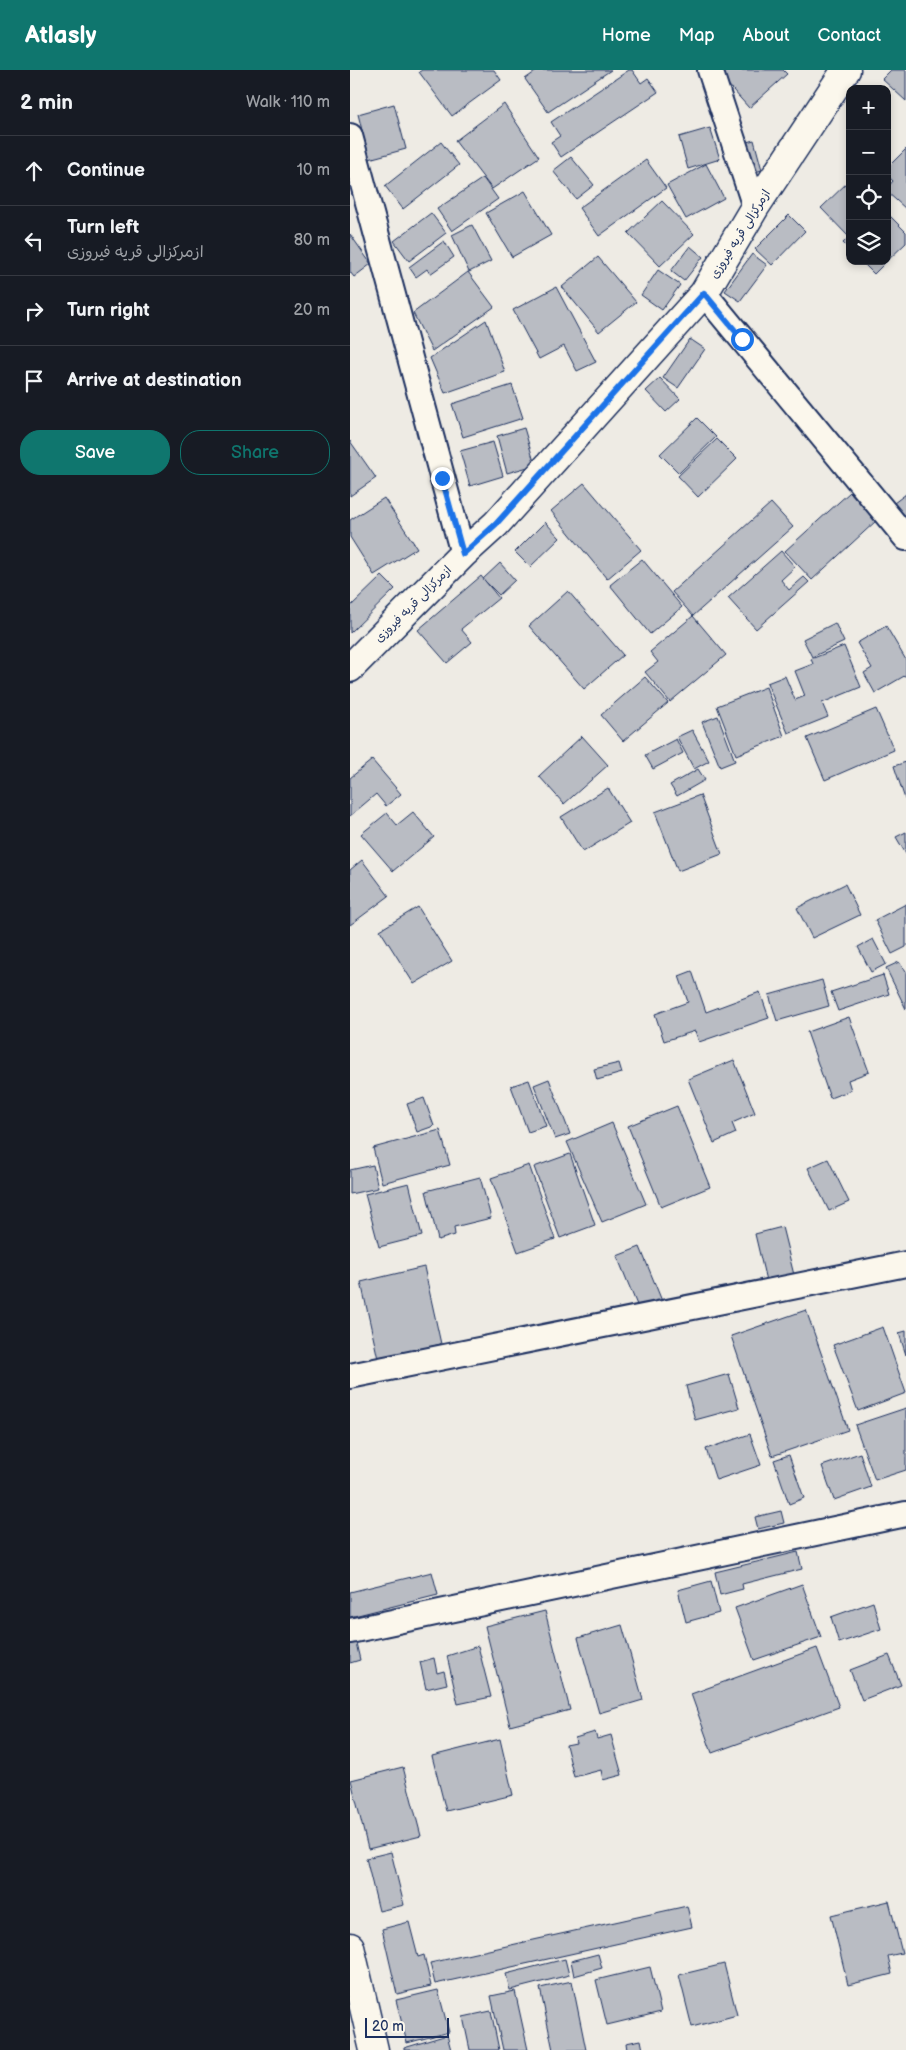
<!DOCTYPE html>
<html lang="en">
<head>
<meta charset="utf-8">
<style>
	:root { --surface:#171b24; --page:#242831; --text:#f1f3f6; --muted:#9ea1a6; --line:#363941; --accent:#0f766e }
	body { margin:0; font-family:"Balsamiq Sans","Playpen Sans Arabic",sans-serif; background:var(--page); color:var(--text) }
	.controls { position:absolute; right:15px; top:15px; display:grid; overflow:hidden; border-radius:10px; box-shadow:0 2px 8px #0003 }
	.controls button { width:45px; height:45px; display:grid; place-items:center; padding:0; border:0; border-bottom:1px solid var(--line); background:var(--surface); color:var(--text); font:25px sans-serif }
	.scale { position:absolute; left:15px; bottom:12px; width:84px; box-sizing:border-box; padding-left:5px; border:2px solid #1b2f5e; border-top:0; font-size:14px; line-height:18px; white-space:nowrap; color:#1b2f5e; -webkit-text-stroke:4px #fbf7ec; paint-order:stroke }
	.stop { position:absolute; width:15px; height:15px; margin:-11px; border:4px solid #1a73e8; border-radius:50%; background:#fff }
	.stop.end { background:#1a73e8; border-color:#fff; box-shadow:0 1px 5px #0008 }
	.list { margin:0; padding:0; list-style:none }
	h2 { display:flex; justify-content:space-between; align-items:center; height:65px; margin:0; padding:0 20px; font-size:21px }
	h2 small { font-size:16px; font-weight:400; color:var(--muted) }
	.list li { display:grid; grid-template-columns:32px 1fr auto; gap:15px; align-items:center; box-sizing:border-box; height:70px; padding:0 20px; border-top:1px solid var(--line) }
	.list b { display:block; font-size:19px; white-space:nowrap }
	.list p { margin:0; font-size:16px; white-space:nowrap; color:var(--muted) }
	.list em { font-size:16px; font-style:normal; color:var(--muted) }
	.actions { display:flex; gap:10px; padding:15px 20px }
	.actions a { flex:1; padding:11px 0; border:1px solid var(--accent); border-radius:20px; text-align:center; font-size:18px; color:var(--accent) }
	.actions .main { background:var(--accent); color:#fff }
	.icon { flex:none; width:28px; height:28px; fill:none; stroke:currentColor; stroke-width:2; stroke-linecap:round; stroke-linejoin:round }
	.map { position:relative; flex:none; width:556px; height:1980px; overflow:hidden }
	header { display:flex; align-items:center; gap:30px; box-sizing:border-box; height:70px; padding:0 25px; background:var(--accent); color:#fff }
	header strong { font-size:24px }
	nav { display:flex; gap:28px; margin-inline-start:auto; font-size:18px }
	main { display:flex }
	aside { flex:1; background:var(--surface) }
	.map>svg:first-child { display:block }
</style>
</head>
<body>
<header>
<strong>Atlasly</strong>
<nav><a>Home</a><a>Map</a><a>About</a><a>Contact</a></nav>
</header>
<main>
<aside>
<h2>2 min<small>Walk · 110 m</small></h2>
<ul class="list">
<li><svg class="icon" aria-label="ahead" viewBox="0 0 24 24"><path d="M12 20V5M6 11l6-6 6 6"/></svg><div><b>Continue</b></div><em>10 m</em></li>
<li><svg class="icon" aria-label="left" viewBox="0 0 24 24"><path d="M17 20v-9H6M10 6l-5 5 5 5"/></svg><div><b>Turn left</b><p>ازمرکزالی قریه فیروزی</p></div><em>80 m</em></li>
<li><svg class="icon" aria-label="right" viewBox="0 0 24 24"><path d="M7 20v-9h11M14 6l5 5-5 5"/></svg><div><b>Turn right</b></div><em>20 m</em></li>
<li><svg class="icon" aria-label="arrive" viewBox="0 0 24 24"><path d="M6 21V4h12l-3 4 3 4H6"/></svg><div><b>Arrive at destination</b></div></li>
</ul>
<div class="actions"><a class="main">Save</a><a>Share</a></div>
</aside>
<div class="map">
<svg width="556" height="1980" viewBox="0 0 556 1980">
	<rect width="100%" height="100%" fill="#eeebe4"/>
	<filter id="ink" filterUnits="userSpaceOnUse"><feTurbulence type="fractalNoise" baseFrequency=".02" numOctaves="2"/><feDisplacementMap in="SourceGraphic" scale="10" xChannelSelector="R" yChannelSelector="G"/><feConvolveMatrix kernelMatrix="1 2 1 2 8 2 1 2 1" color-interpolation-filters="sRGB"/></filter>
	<g filter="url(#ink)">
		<g fill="#b9bcc3" stroke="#1b2f5e">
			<path d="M72 0H144L151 10 102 46 69 2Z"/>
			<path d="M188 0H261L198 42 175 9Z"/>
			<path d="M279 0H282L291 13 298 8 308 22 211 87 201 72 210 66 201 52Z"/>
			<path d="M369 0H433L437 4 399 38 367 2Z"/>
			<path d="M541 0H556V31L532 9Z"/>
			<path d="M44 34 56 79 19 89 8 44Z"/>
			<path d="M154 34 189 87 142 119 105 71Z"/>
			<path d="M360 58 370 89 338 99 329 67Z"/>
			<path d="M404 70 412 100 398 104 389 74Z"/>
			<path d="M91 72 109 95 53 139 35 116Z"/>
			<path d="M556 79V139L537 122V118L543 111 537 105V98Z"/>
			<path d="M221 87 244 115 226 129 203 101Z"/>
			<path d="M296 90 316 118 249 166 229 138Z"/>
			<path d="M356 94 374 128 336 149 317 115Z"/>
			<path d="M133 108 148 129 102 161 87 139Z"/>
			<path d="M500 110V180L493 173 499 167 471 138Z"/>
			<path d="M175 121 201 165 162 187 136 143Z"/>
			<path d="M312 131 344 164 310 196 278 163Z"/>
			<path d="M81 143 96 163 59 191 44 171Z"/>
			<path d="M537 143 556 162V173L537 191Z"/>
			<path d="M439 145 455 161 422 195 405 179Z"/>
			<path d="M122 155 141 191 119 202 102 165Z"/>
			<path d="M0 164 21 194 4 207 0 202Z"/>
			<path d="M94 171 104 187 80 204 77 199 66 207 59 197Z"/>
			<path d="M340 176 353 187 334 211 321 201Z"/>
			<path d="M402 184 417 195 390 231 375 221Z"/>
			<path d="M248 187 286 232 249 262 212 217Z"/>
			<path d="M511 191H537L524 204Z"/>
			<path d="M308 200 330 215 312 240 291 225Z"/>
			<path d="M118 202 144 237 82 281 63 243Z"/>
			<path d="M206 217 246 292 227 301 214 276 189 289 163 240Z"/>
			<path d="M136 250 155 302 95 323 80 288Z"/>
			<path d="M340 269 355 279 328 318 313 308Z"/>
			<path d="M310 308 330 329 316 342 296 321Z"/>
			<path d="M162 315 173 348 113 367 102 334Z"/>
			<path d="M347 348 366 367 329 403 310 384Z"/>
			<path d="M174 358 185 395 157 403 147 366Z"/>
			<path d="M367 369 387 389 348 427 328 406Z"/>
			<path d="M0 371 26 408 0 426Z"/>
			<path d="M143 372 153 406 120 416 110 381Z"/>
			<path d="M234 413 291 480 257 509 201 441Z"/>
			<path d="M500 422 526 451 462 510 435 481Z"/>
			<path d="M556 424V449L544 433Z"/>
			<path d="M34 428 67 478 24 505 0 467V450Z"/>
			<path d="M421 433 443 457 343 546 322 522Z"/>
			<path d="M195 452 210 468 180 497 165 482Z"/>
			<path d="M431 481 445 497 431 510 439 520 454 507 459 512 406 559 378 528Z"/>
			<path d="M292 489 332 537 300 564 260 515Z"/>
			<path d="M150 493 165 510 149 525 133 509Z"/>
			<path d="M32 506 45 519 0 563V537Z"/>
			<path d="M131 506 149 528 111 559 122 572 97 593 68 560Z"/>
			<path d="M218 521 273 585 234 619 179 556Z"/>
			<path d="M343 546 376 585 320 632 295 602 308 592 300 582Z"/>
			<path d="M485 553 494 572 462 587 453 569Z"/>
			<path d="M536 556 556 590V605L525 623 514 603 522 598 507 573Z"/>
			<path d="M494 576 511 617 472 633 478 647 438 663 417 613 435 606 445 630 455 626 445 601 463 594 461 589Z"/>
			<path d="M295 607 318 633 273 671 251 645Z"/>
			<path d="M416 617 434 666 386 685 367 636Z"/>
			<path d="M526 639 544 680 475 710 457 668Z"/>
			<path d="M368 646 385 691 370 697 352 652Z"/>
			<path d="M342 660 359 691 344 699 327 667Z"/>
			<path d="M232 666 258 695 214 734 189 706Z"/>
			<path d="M326 669 333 683 303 699 295 685Z"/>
			<path d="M22 690 51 724 36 736 26 724 0 746V708Z"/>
			<path d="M556 692V732L544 696Z"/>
			<path d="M348 699 355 710 327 726 320 715Z"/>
			<path d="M258 718 280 753 233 782 211 747Z"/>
			<path d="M350 725 372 784 328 801 305 742Z"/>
			<path d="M63 742 84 767 43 801 11 764 37 743 47 755Z"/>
			<path d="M556 762V784L546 767Z"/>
			<path d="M12 790 39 826 0 855V800Z"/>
			<path d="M495 814 510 845 462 868 447 838Z"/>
			<path d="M556 834V877L542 884 525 850Z"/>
			<path d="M68 837 102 891 64 914 30 860Z"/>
			<path d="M523 869 536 894 521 902 508 877Z"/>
			<path d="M549 892 556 902V939L536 898Z"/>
			<path d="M342 901 356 942 410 922 419 948 349 972 345 961 314 971 305 944 338 932 329 906Z"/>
			<path d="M533 905 539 924 488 941 481 922Z"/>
			<path d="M472 910 479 936 427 951 419 925Z"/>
			<path d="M499 947 519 1002 498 1010 501 1020 480 1028 457 962Z"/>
			<path d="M384 990 405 1043 382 1053 386 1063 364 1073 338 1009Z"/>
			<path d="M269 993 272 1003 247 1010 244 999Z"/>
			<path d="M199 1009 220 1064 205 1069 184 1015Z"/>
			<path d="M179 1010 196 1056 178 1062 161 1016Z"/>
			<path d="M74 1028 84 1056 67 1062 57 1034Z"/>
			<path d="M327 1036 360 1117 311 1137 278 1056Z"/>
			<path d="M262 1053 296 1134 252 1152 217 1072Z"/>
			<path d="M90 1060 100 1095 32 1113 23 1078Z"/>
			<path d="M220 1084 245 1155 210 1168 184 1097Z"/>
			<path d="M478 1089 499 1132 479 1141 458 1098Z"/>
			<path d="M23 1095 28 1118 0 1124V1100Z"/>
			<path d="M179 1095 205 1169 168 1182 141 1108Z"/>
			<path d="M130 1107 141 1148 104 1157 105 1165 88 1170 76 1121Z"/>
			<path d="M59 1113 72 1166 29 1177 15 1124Z"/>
			<path d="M432 1157 445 1209 417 1215 405 1164Z"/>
			<path d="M290 1177 312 1231 289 1240 267 1186Z"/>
			<path d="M74 1197 91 1274 28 1289 11 1212Z"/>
			<path d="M456 1240 498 1360 422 1386 381 1266Z"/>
			<path d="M533 1257 556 1323 508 1341 483 1275Z"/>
			<path d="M556 1261V1285L549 1263Z"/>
			<path d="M379 1304 389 1338 345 1350 336 1316Z"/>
			<path d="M556 1338V1400L525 1410 505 1355Z"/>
			<path d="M400 1364 411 1395 366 1410 356 1379Z"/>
			<path d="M510 1383 521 1417 484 1430 472 1396Z"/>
			<path d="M439 1385 454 1428 439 1434 424 1390Z"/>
			<path d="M431 1441 434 1453 408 1459 405 1447Z"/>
			<path d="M448 1482 452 1499 392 1514 393 1519 370 1525 365 1502Z"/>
			<path d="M82 1502 88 1525 0 1547V1522Z"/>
			<path d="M361 1511 369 1543 336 1552 328 1520Z"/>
			<path d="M452 1514 471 1567 404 1590 385 1538Z"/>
			<path d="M523 1532 531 1559 489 1573 481 1547Z"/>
			<path d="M195 1541 220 1640 160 1656 135 1556Z"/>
			<path d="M272 1555 293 1630 249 1643 228 1568Z"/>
			<path d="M4 1564 10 1590 0 1593V1565Z"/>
			<path d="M128 1576 141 1627 108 1634 97 1586Z"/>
			<path d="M467 1578 489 1637 362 1683 341 1624Z"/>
			<path d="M539 1585 551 1615 512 1630 500 1600Z"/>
			<path d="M84 1588 87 1603 94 1601 97 1614 76 1619 70 1592Z"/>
			<path d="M245 1662 247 1669 261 1665 272 1705 253 1710 251 1700 224 1707 216 1675 226 1673 225 1668Z"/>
			<path d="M150 1669 163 1725 96 1741 82 1686Z"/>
			<path d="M53 1697 71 1766 18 1779 1 1710Z"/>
			<path d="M41 1782 54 1835 29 1841 16 1788Z"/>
			<path d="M539 1831 552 1883 538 1886 542 1904 498 1915 481 1845Z"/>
			<path d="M337 1836 342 1857 85 1914 80 1893Z"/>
			<path d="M59 1852 68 1887 74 1885 81 1916 47 1924 32 1859Z"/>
			<path d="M248 1884 252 1898 224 1906 221 1891Z"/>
			<path d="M215 1889 219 1905 160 1920 156 1904Z"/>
			<path d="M374 1894 387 1945 342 1957 329 1905Z"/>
			<path d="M300 1897 311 1942 257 1955 246 1910Z"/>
			<path d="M222 1911 236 1980H203L190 1918Z"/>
			<path d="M88 1920 99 1962 57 1973 46 1930Z"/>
			<path d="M165 1921 178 1980H153L141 1926Z"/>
			<path d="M141 1941 149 1980H120L113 1947Z"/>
			<path d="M97 1965 101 1980H54V1978Z"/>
			<path d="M291 1970 293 1980H277L276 1973Z"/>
		</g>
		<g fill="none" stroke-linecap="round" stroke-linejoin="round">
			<g stroke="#1b2f5e" stroke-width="28">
				<g id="street">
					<path d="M360 0 405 137"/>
					<path d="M0 66 113 484"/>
					<path d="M354 223 556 468"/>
					<path d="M0 1306 556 1194"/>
					<path d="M0 1561 556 1444"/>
				</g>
			</g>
			<g stroke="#1b2f5e" stroke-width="31">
				<g id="secondary">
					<path d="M0 598 113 484 146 454 354 223 405 137 496 0"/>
					<path d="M0 1877 24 1980"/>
				</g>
			</g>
			<use href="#street" stroke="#fbf7ec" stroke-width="24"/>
			<use href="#secondary" stroke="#fbf7ec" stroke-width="28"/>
		</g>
	</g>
	<g fill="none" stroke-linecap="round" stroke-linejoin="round" filter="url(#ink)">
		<path stroke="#1a73e8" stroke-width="6" d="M92 408 113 484 146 454 354 223 392 269"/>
	</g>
	<g text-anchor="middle" stroke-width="4" stroke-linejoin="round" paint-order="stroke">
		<g font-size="12" fill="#1b2f5e" stroke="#fbf7ec">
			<text transform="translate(390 164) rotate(-58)" y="4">ازمرکزالی قریه فیروزی</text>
			<text transform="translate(63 534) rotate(-45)" y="4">ازمرکزالی قریه فیروزی</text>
		</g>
	</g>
</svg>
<div class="controls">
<button>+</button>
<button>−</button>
<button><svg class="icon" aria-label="locate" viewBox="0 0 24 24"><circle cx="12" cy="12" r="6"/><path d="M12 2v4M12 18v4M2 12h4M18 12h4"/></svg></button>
<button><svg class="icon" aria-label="layers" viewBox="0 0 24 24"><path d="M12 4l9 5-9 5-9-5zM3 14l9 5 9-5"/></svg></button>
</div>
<div class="scale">20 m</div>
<div class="stop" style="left:392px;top:269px"></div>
<div class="stop end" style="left:92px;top:408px"></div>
</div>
</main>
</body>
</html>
